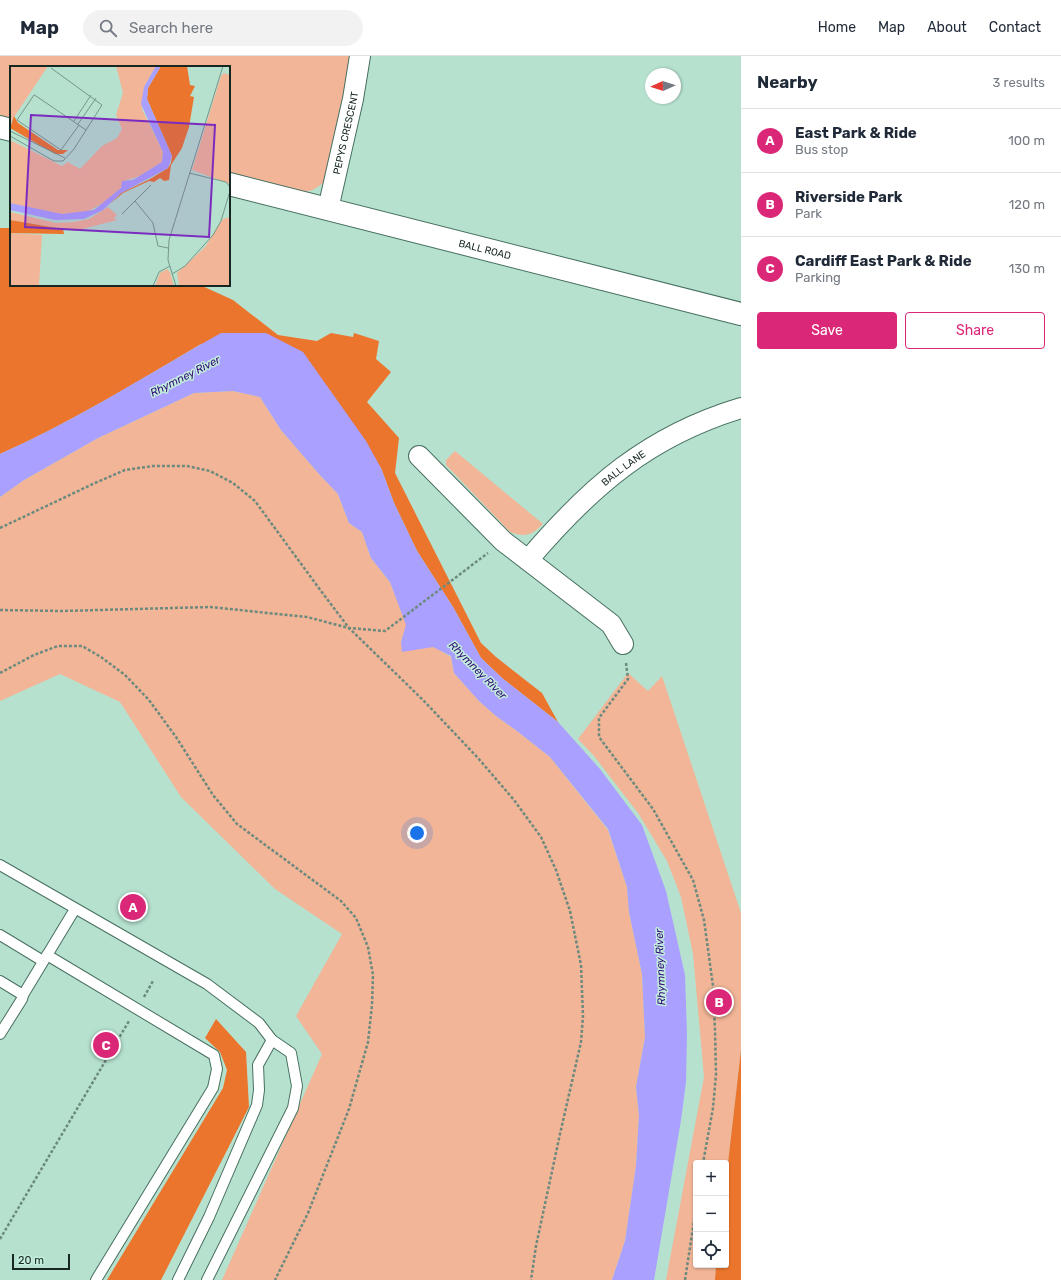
<!DOCTYPE html>
<html lang="en">
<head>
<meta charset="utf-8">
<style>
	:root { --surface:#fff; --page:#f2f2f3; --text:#1f2937; --muted:#747a83; --line:#e0e1e3; --accent:#db2777 }
	body { margin:0; font-family:Rubik,sans-serif; background:var(--page); color:var(--text) }
	.controls { position:absolute; right:12px; bottom:12px; display:grid; overflow:hidden; border-radius:4px; box-shadow:0 1px 3px #0004 }
	.controls button { width:36px; height:36px; display:grid; place-items:center; padding:0; border:0; border-bottom:1px solid var(--line); background:var(--surface); color:var(--text); font:20px sans-serif }
	.compass { position:absolute; left:645px; top:12px; width:36px; height:36px; border-radius:50%; background:var(--surface); box-shadow:0 1px 3px #0004; rotate:267deg }
	.scale { position:absolute; left:12px; bottom:10px; width:58px; box-sizing:border-box; padding-left:4px; border:2px solid #162620; border-top:0; font-size:11px; line-height:14px; white-space:nowrap; color:#162620; -webkit-text-stroke:3px #c3eedc; paint-order:stroke }
	.you { position:absolute; left:417px; top:777px; width:14px; height:14px; margin:-10px; border:3px solid #fff; border-radius:50%; background:#1a73e8; box-shadow:0 0 0 6px #1a73e833 }
	.badge { display:grid; place-items:center; width:26px; height:26px; border-radius:50%; background:var(--accent); color:#fff; font-size:13px; font-weight:700 }
	.pin { position:absolute; translate:-50% -50%; border:2px solid #fff; box-shadow:0 1px 4px #0006 }
	.list { margin:0; padding:0; list-style:none }
	h2 { display:flex; justify-content:space-between; align-items:center; height:52px; margin:0; padding:0 16px; font-size:17px }
	h2 small { font-size:13px; font-weight:400; color:var(--muted) }
	.list li { display:grid; grid-template-columns:26px 1fr auto; gap:12px; align-items:center; box-sizing:border-box; height:64px; padding:0 16px; border-top:1px solid var(--line) }
	.list b { display:block; font-size:15px; white-space:nowrap }
	.list p { margin:0; font-size:13px; white-space:nowrap; color:var(--muted) }
	.list em { font-size:13px; font-style:normal; color:var(--muted) }
	.actions { display:flex; gap:8px; padding:12px 16px }
	.actions a { flex:1; padding:9px 0; border:1px solid var(--accent); border-radius:4px; text-align:center; font-size:14px; color:var(--accent) }
	.actions .main { background:var(--accent); color:#fff }
	.icon { flex:none; width:22px; height:22px; fill:none; stroke:currentColor; stroke-width:2; stroke-linecap:round; stroke-linejoin:round }
	.map { position:relative; flex:none; width:741px; height:1224px; overflow:hidden }
	header { display:flex; align-items:center; gap:24px; box-sizing:border-box; height:56px; padding:0 20px; background:var(--surface); border-bottom:1px solid var(--line) }
	header strong { font-size:19px }
	nav { display:flex; gap:22px; margin-inline-start:auto; font-size:14px }
	.search { width:280px; height:36px; background:var(--page); display:flex; align-items:center; gap:10px; box-sizing:border-box; padding:0 14px; border-radius:22px; color:var(--muted); font-size:15px }
	main { display:flex }
	aside { flex:1; background:var(--surface) }
	.map>svg:first-child { display:block }
</style>
</head>
<body>
<header>
<strong>Map</strong>
<div class="search"><svg class="icon" aria-label="search" viewBox="0 0 24 24"><circle cx="10" cy="10" r="6"/><path d="M15 15l6 6"/></svg>Search here</div>
<nav><a>Home</a><a>Map</a><a>About</a><a>Contact</a></nav>
</header>
<main>
<div class="map">
<svg width="741" height="1224" viewBox="0 0 741 1224">
	<rect width="100%" height="100%" fill="#b6e1cf"/>
	<g fill="#f2b597">
		<path d="M0 0H355L331 118C325 125 318 133 309 135 299 138 243 121 229 118V11H11V63L0 60Z"/>
		<path d="M233 335 260 341 281 374 319 418 338 438 349 467 362 476 371 502 390 526 407 569 401 586 419 593 433 590 451 601 454 617 479 645 496 660 517 675 550 701 608 774 627 831 629 856 642 918 645 981 636 1031 639 1059 636 1110 625 1185 612 1224H222L322 998 296 960 342 878 275 833 181 741 120 646 60 618 0 645V441L24 424 98 382 194 337Z"/>
		<path d="M455 395 543 468C532 479 525 482 510 476L446 409V404Z"/>
		<path d="M628 617 648 635 662 620 741 857V994L726 1124V1107H696V1209H716L715 1224H666L704 1021 693 898 681 841 667 805 638 757 594 700 578 683Z"/>
	</g>
	<g fill="#ec752d">
		<path d="M0 172H11V229H200L233 244 278 279 317 285 331 277 353 281 354 277 379 285 376 303 391 316 367 346 399 382 395 417 481 587 496 601 542 637 558 666 502 622 481 602 453 551 417 495 394 447 381 412 201 288C135 327 70 367 0 398Z"/>
		<path d="M216 963 246 996 249 1051 161 1224H107L223 1032 227 1014 220 996 205 982Z"/>
		<path d="M741 994V1224H715L716 1209H726V1124Z"/>
	</g>
	<path fill="#aaa0ff" d="M221 277H266L303 296 366 385 381 412 394 447 417 495 453 551 481 602 502 622 558 666 600 713 642 769 666 835 685 919 687 978 686 1026 681 1064 654 1224H612L625 1185 636 1110 639 1059 636 1031 645 981 642 918 629 856 627 831 608 773 550 701 517 675 496 660 479 645 454 617 451 600 433 591 402 596 401 586 406 569 390 526 371 502 362 476 349 467 338 438 319 418 281 374 260 341 233 335 194 337 98 382 24 424 0 441V398C77 364 148 318 221 277Z"/>
	<g fill="none" stroke-linecap="round" stroke-linejoin="round">
		<g stroke="#476f5f" stroke-width="12">
			<g id="lane">
				<path d="M0 809 207 928 259 967 272 984 291 997 297 1030 293 1052 207 1224"/>
				<path d="M0 879 43 905"/>
				<path d="M47 899 214 999 217 1013 213 1032 96 1224"/>
				<path d="M0 925 23 939"/>
				<path d="M0 978 22 943 23 939 75 853"/>
				<path d="M178 1224 209 1161 257 1049 259 1034 258 1009 272 984"/>
			</g>
		</g>
		<g stroke="#476f5f" stroke-width="22">
			<g id="street">
				<path id="s1" d="M328 153 353 43 360 0"/>
				<path d="M419 400 503 485 611 568 623 588"/>
				<path id="s2" d="M528 504C590 431 648 380 741 352"/>
			</g>
		</g>
		<g stroke="#476f5f" stroke-width="24">
			<g id="secondary">
				<path d="M0 71 11 74"/>
				<path id="s3" d="M229 128 741 258"/>
			</g>
		</g>
		<g stroke="#6c8a7e" stroke-width="2.5" stroke-dasharray="3 2" stroke-linecap="butt">
			<path d="M0 472 95 427 125 414 153 410H187L210 415 233 427 255 445 321 535 349 572 423 644 478 702 514 744 541 781 556 814 570 855 581 909 583 960 581 986 560 1078 536 1190 531 1224"/>
			<path d="M0 554 62 555 210 551 307 561 349 572 385 575 488 497"/>
			<path d="M626 607 628 623 599 662V681L653 753 693 824 704 864 713 930 715 974 716 1018 713 1052 703 1107"/>
			<path d="M0 617 34 599 58 590H82L101 601 125 619 149 644 176 681 213 739 237 768 341 845 356 862 368 891 373 919 372 949 368 986 349 1053 308 1157 275 1224"/>
			<path d="M144 941 153 925"/>
			<path d="M0 1183 129 965"/>
			<path d="M685 1224 696 1152"/>
		</g>
		<use href="#lane" stroke="#fff" stroke-width="10"/>
		<use href="#street" stroke="#fff" stroke-width="20"/>
		<use href="#secondary" stroke="#fff" stroke-width="22"/>
	</g>
	<g text-anchor="middle" stroke-width="3" stroke-linejoin="round" paint-order="stroke">
		<g font-size="10" fill="#162620" stroke="#c3eedc">
			<text dy="4" stroke="none"><textPath href="#s1" startOffset="78">PEPYS CRESCENT</textPath></text>
			<text dy="4" stroke="none"><textPath href="#s3" startOffset="264">BALL ROAD</textPath></text>
			<text dy="4" stroke="none"><textPath href="#s2" startOffset="133">BALL LANE</textPath></text>
		</g>
		<g font-size="11" font-style="italic" fill="#2e0673" stroke="#c3eedc">
			<text transform="translate(185 320) rotate(-27)" y="4">Rhymney River</text>
			<text transform="translate(478 614) rotate(45)" y="4">Rhymney River</text>
			<text transform="translate(660 911) rotate(-92)" y="4">Rhymney River</text>
		</g>
	</g>
	<g transform="translate(10 10)">
		<rect width="220" height="220" fill="#b6e1cf"/>
		<path d="M0 0H38L0 57ZM106 0H146L134 21 132 43 153 86 152 96 130 110 114 115 111 122 95 136 75 147 52 148 33 146 0 137V74L52 100 58 96 70 103 92 80 107 72 112 63 106 49 113 27ZM214 7 220 9V118L182 104 211 10ZM98 141 107 149 104 152 107 154 65 165 0 154V146L46 157 64 156 79 153ZM220 151V220H169L167 207 195 181 213 153ZM0 167 32 169 29 220H0ZM157 203 160 206 164 220H145L150 207Z" fill="#f2b597"/>
		<path d="M151 0H177L180 19 185 20 180 30 184 31 179 61 172 82 161 99 159 114 154 115 150 112 144 116 139 115 113 127 100 138 111 127 140 113 158 102 161 97 162 90 137 33 138 22ZM4 50 8 57 48 84H58L53 88H45L0 62ZM0 154 53 163 54 168 0 167Z" fill="#ec752d"/>
		<path d="M146 0H151L138 22 137 33 162 90 158 102 111 127 93 144 74 153 45 154 0 144V137L52 148 84 144 111 122 112 115 123 114 152 96 153 86 131 38 134 21Z" fill="#aaa0ff"/>
		<path fill="none" stroke="#769689" stroke-width="1" d="M64 55 81 29M68 58 86 32M69 59 51 84 7 54 24 29 26 30 76 64M0 65 55 92M0 70 44 95H53L64 83 92 39 41 2M179 107 216 116 220 121M125 135 143 157 148 180 158 182M112 148 141 119M162 208 175 200 203 169 211 155 220 125M143 220 149 206 160 200M166 220 158 194 159 174 213 0"/>
		<path fill="#7b2cbf" fill-opacity="0.15" stroke="#7b2cbf" stroke-width="2" d="M21 49 205 59 199 171 15 161Z"/>
		<rect width="220" height="220" fill="none" stroke="#162620" stroke-width="2"/>
	</g>
</svg>
<div class="controls">
<button>+</button>
<button>−</button>
<button><svg class="icon" aria-label="locate" viewBox="0 0 24 24"><circle cx="12" cy="12" r="6"/><path d="M12 2v4M12 18v4M2 12h4M18 12h4"/></svg></button>
</div>
<svg class="compass" viewBox="-18 -18 36 36"><path d="M0-13l5 13h-10z" fill="#e53935"/><path d="M0 13l5-13h-10z" fill="#747a83"/></svg>
<div class="scale">20 m</div>
<div class="you"></div>
<div class="pin badge" style="left:133px;top:851px">A</div>
<div class="pin badge" style="left:719px;top:946px">B</div>
<div class="pin badge" style="left:106px;top:989px">C</div>
</div>
<aside>
<h2>Nearby<small>3 results</small></h2>
<ul class="list">
<li><span class="badge">A</span><div><b>East Park &amp; Ride</b><p>Bus stop</p></div><em>100 m</em></li>
<li><span class="badge">B</span><div><b>Riverside Park</b><p>Park</p></div><em>120 m</em></li>
<li><span class="badge">C</span><div><b>Cardiff East Park &amp; Ride</b><p>Parking</p></div><em>130 m</em></li>
</ul>
<div class="actions"><a class="main">Save</a><a>Share</a></div>
</aside>
</main>
</body>
</html>
